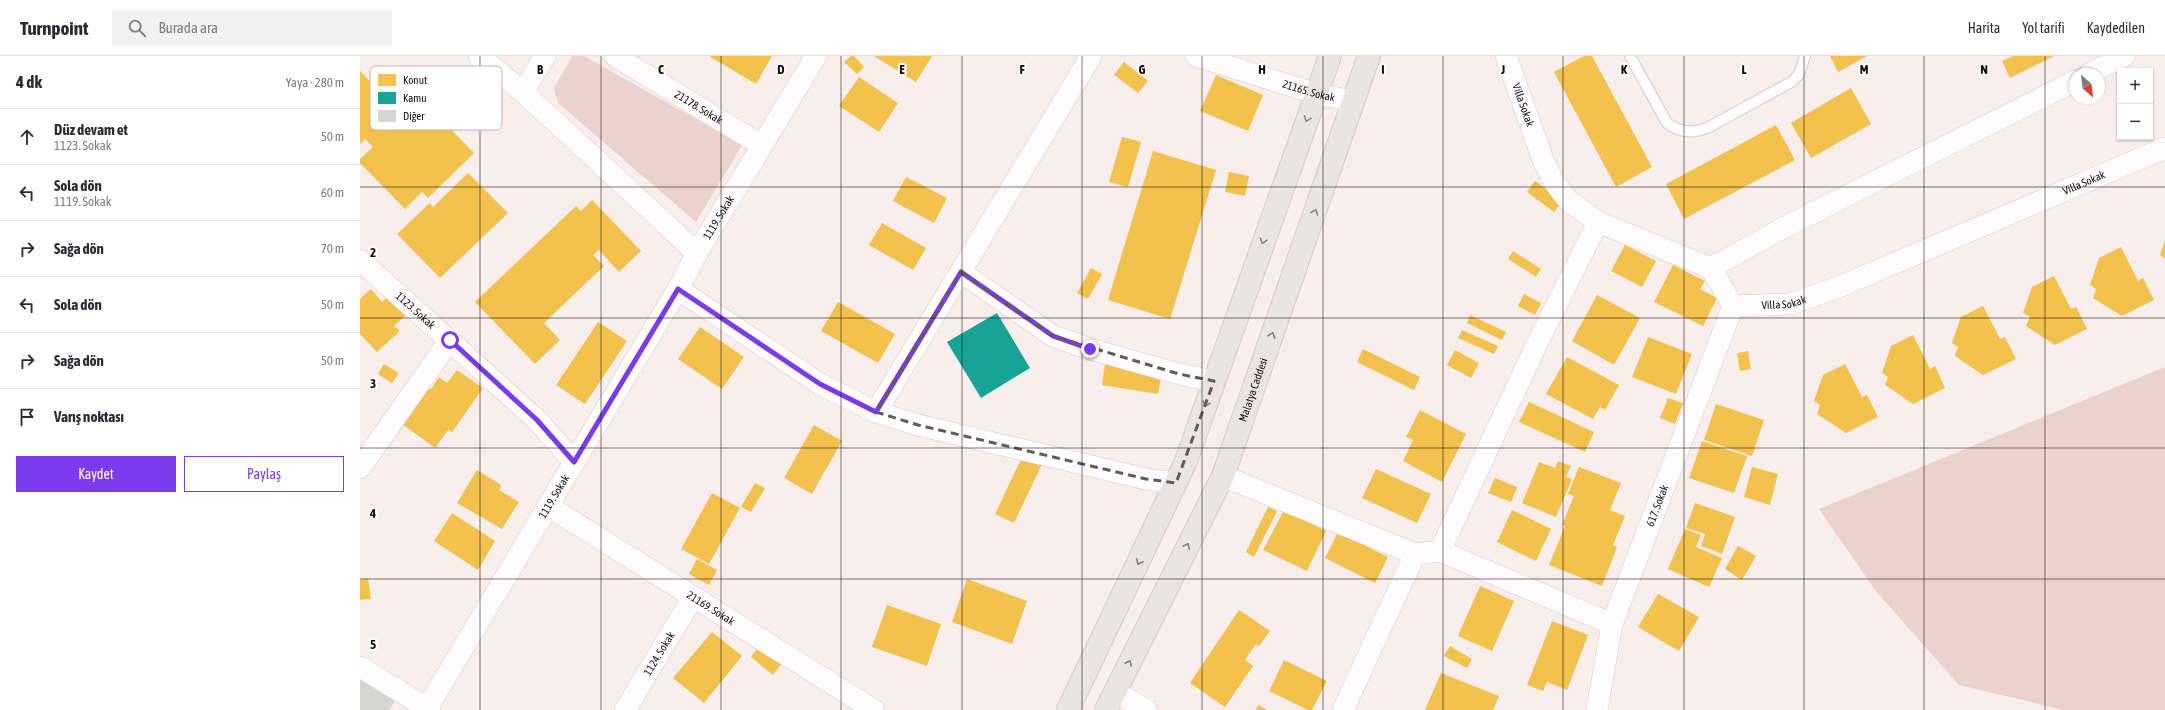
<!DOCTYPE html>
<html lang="tr">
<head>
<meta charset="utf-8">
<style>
	:root { --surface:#fff; --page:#f2f2f3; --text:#2b2b33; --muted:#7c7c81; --line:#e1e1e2; --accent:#7c3aed }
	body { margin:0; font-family:"Asap Condensed",sans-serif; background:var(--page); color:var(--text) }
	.controls { position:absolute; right:12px; top:12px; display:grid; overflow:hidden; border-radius:0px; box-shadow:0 1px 3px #0004 }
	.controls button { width:36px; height:36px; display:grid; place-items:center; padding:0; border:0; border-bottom:1px solid var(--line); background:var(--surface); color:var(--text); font:20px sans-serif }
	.compass { position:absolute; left:1709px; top:12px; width:36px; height:36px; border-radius:50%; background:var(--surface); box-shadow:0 1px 3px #0004; rotate:152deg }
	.stop { position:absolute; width:12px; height:12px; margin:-9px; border:3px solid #7c3aed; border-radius:50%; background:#fff }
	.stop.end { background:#7c3aed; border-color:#fff; box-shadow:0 1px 4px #0008 }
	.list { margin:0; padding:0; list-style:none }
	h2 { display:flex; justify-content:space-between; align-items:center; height:52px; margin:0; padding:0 16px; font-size:17px }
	h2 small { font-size:13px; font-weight:400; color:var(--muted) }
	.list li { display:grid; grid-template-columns:26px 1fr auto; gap:12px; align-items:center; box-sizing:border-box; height:56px; padding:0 16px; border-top:1px solid var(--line) }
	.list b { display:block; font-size:15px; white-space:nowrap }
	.list p { margin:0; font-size:13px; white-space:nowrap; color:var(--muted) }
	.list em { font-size:13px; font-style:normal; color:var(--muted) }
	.actions { display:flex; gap:8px; padding:12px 16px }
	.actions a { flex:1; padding:9px 0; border:1px solid var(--accent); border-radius:0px; text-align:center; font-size:14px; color:var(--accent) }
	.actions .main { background:var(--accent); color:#fff }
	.icon { flex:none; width:22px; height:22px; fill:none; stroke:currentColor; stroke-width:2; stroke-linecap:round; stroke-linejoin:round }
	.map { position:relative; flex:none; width:1805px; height:654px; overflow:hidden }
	header { display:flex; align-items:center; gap:24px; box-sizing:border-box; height:56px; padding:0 20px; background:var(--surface); border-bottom:1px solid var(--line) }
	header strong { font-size:19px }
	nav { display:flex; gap:22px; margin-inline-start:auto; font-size:14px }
	.search { width:280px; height:36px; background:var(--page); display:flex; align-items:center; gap:10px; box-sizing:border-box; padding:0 14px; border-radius:0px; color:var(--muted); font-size:15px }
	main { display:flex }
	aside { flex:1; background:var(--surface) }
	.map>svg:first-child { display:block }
</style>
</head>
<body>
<header>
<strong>Turnpoint</strong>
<div class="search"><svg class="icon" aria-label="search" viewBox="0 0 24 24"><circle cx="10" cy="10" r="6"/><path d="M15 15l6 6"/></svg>Burada ara</div>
<nav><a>Harita</a><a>Yol tarifi</a><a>Kaydedilen</a></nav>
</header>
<main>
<aside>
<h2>4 dk<small>Yaya · 280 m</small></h2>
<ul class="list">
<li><svg class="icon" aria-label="ahead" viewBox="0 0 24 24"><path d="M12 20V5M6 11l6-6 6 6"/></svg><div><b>Düz devam et</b><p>1123. Sokak</p></div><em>50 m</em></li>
<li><svg class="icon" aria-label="left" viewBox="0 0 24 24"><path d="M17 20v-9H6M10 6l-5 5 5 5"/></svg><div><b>Sola dön</b><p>1119. Sokak</p></div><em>60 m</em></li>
<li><svg class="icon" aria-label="right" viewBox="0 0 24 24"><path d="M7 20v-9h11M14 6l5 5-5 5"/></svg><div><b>Sağa dön</b></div><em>70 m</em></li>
<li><svg class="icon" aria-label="left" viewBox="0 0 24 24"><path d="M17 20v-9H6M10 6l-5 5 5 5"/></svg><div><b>Sola dön</b></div><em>50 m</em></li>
<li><svg class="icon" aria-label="right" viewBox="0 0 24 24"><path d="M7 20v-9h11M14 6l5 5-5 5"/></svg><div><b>Sağa dön</b></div><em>50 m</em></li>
<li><svg class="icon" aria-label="arrive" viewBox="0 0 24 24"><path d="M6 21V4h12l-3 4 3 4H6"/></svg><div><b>Varış noktası</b></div></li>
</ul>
<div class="actions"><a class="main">Kaydet</a><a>Paylaş</a></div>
</aside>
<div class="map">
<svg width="1805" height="654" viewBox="0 0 1805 654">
	<rect width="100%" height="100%" fill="#f8eeec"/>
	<g fill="#ecd2cd">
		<path d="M212 0H224L382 89 336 166 198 47 194 32Z"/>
		<path d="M1805 311V654H1704L1599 629 1515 534 1459 453Z"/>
	</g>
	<g fill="#f2c14e">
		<path d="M349 0H412L396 28Z"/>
		<path d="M491 0H494L504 11 497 18 484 6Z"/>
		<path d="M514 0H572L556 26Z"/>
		<path d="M1224 0H1232L1292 111 1256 131 1194 16Z"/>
		<path d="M1470 0H1507L1478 16Z"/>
		<path d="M1653 0H1694L1650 22 1642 5Z"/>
		<path d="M764 6 788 25 778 37 754 19Z"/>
		<path d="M0 15 31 47 34 44 55 66 70 52 114 97 68 142 62 136 45 153 0 107V103L13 91 5 83 0 88Z"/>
		<path d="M856 19 903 39 888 75 840 55Z"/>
		<path d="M499 21 538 47 519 76 479 50Z"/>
		<path d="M1491 32 1511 68 1451 102 1431 67Z"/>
		<path d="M1416 69 1435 104 1324 163 1306 128Z"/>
		<path d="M762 81 781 86 768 131 749 126Z"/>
		<path d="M793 95 856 114 810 263 748 244Z"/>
		<path d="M869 116 889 120 885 140 865 136Z"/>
		<path d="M108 117 148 157 80 222 37 178 70 147 73 151Z"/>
		<path d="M546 121 587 142 574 167 533 145Z"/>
		<path d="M1175 125 1203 145 1194 156 1167 136Z"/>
		<path d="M232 144 281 195 259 216 239 194 233 199 244 210 184 267 200 284 175 308 115 246 216 150 221 155Z"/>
		<path d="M522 167 566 192 553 214 509 189Z"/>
		<path d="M1805 184V203L1800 199Z"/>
		<path d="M1265 189 1296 205 1282 231 1251 215Z"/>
		<path d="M1761 191 1778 225 1783 222 1794 244 1762 260 1733 242 1736 233 1730 229 1739 202Z"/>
		<path d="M1153 195 1181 213 1176 221 1148 203Z"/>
		<path d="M1313 209 1345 225 1340 233 1357 242 1343 270 1294 246Z"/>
		<path d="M731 212 742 218 728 243 717 237Z"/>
		<path d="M1694 220 1711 253 1716 251 1727 273 1695 289 1666 270 1670 261 1663 257 1672 231Z"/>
		<path d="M11 233 22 246 28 240 46 259 34 270 40 275 17 296 0 278V243Z"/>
		<path d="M1164 238 1181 247 1175 259 1158 250Z"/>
		<path d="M1237 239 1280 262 1254 309 1212 285Z"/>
		<path d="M478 246 535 278 518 307 461 275Z"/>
		<path d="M1623 250 1640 283 1645 281 1656 303 1623 319 1595 300 1598 291 1592 287 1601 261Z"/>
		<path d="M1110 259 1146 276 1142 284 1107 267Z"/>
		<path d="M238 266 267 285 225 348 196 329Z"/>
		<path d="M340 271 384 301 362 333 318 303Z"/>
		<path d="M1102 274 1138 290 1134 298 1098 282Z"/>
		<path d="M1553 279 1570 313 1575 310 1585 332 1553 348 1525 329 1528 321 1522 317 1531 290Z"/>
		<path d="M1288 281 1332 298 1316 338 1272 321Z"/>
		<path d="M1003 293 1060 321 1054 334 997 306Z"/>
		<path d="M1095 294 1119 307 1111 322 1087 309Z"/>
		<path d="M1388 295 1391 313 1380 315 1377 297Z"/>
		<path d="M1207 301 1259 329 1245 354 1240 351 1233 363 1186 338Z"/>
		<path d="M24 308 39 317 32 327 18 318Z"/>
		<path d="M745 308 802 317 798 338 742 329Z"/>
		<path d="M1485 308 1502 341 1507 339 1518 361 1486 377 1457 358 1460 349 1454 345 1463 319Z"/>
		<path d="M97 314 123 332 92 376 88 374 75 392 42 368 68 332 71 333 79 321 87 327Z"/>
		<path d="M1308 342 1323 347 1315 368 1300 362Z"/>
		<path d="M1169 346 1234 376 1225 396 1159 366Z"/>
		<path d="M1356 348 1404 364 1392 400 1344 384Z"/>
		<path d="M1060 354 1106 378 1082 426 1043 405 1053 384 1046 381Z"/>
		<path d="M454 369 482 385 452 438 424 422Z"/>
		<path d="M1342 385 1387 400 1374 437 1329 422Z"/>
		<path d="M665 395 684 404 654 467 635 458Z"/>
		<path d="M1198 405 1211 410 1206 421 1212 423 1196 461 1162 447 1179 406 1195 412Z"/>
		<path d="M1219 411 1261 427 1250 454 1265 460 1253 489 1257 491 1242 530 1189 509 1205 470 1202 469 1214 440 1208 438Z"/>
		<path d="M1392 411 1418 418 1410 449 1384 441Z"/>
		<path d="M1016 413 1071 438 1057 467 1002 442Z"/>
		<path d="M117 414 141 429 139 434 159 446 142 473 97 447Z"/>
		<path d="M1135 422 1157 431 1151 446 1128 437Z"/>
		<path d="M395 427 405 432 391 456 381 451Z"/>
		<path d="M352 437 380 452 349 508 321 493Z"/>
		<path d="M1335 447 1375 461 1362 498 1341 490 1345 478 1326 472Z"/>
		<path d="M908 451 917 455 894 501 886 496Z"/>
		<path d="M924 454 966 475 947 515 903 494Z"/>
		<path d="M1152 454 1191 473 1176 505 1137 486Z"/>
		<path d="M92 457 135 485 118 514 74 485Z"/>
		<path d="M1325 473 1341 479 1336 491 1362 502 1349 531 1308 513Z"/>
		<path d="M978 476 1028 501 1015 527 965 502Z"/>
		<path d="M1378 490 1396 500 1382 524 1365 513Z"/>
		<path d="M337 503 357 514 349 529 329 518Z"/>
		<path d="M8 522 11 543 0 544V524Z"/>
		<path d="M607 523 667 545 652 588 592 566Z"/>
		<path d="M1120 530 1154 545 1132 595 1098 580Z"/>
		<path d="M1298 538 1339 561 1319 595 1278 571Z"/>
		<path d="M527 549 581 568 567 610 512 591Z"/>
		<path d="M879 554 910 575 899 590 896 588 885 604 893 610 865 651 830 627Z"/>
		<path d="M1192 565 1228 579 1207 634 1187 626 1183 635 1167 629Z"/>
		<path d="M352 576 382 600 344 647 313 622Z"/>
		<path d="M400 589 422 607 413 619 391 601Z"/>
		<path d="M1090 590 1112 603 1107 612 1084 600Z"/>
		<path d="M924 604 967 625 952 654H948L909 635Z"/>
		<path d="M1081 617 1139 640 1133 654H1065Z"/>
		<path d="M898 649 908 654H896Z"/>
	</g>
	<path fill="#17a398" d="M637 257 670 312 621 342 587 286Z"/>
	<path fill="#d5d6d3" d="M0 623 36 643 29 654H0Z"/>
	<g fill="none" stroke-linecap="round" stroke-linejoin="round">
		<g stroke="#d6cbc9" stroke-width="12">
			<path id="lane" d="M1270 0 1307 67C1320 77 1334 78 1349 71L1433 25 1439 18 1445 0"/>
		</g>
		<g stroke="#d6cbc9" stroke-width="22">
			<g id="street">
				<path d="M119 0 163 36 337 197"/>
				<path id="s1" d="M255 0 401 89"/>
				<path id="s2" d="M836 0 957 38 993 45"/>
				<path id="s3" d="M1146 0 1183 104 1194 126 1208 144 1238 166 1351 212 1373 250 1431 248 1481 230 1805 92"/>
				<path d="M1729 18 1764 0"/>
				<path d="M163 36 185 0"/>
				<path id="s4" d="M0 204 177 364 214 406"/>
				<path d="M1351 212 1423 172 1715 25"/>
				<path d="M601 216 693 280 730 293 819 318 854 325"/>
				<path d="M318 233 460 328 516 356 558 369 786 423 816 427"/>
				<path d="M516 356 731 0"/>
				<path d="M0 412 89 285"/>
				<path d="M863 420 1055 498 1080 495 1252 568"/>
				<path id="s5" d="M188 450 514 654"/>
				<path d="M1080 495 1174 294 1238 166"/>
				<path d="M0 611 70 654"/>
				<path d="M755 636 787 654"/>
				<path id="s6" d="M66 654 318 233 337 197 456 0"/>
				<path id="s7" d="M265 654 333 541"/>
				<path d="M983 654 1055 498"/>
				<path id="s8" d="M1237 654 1252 568 1373 250"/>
			</g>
		</g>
		<g stroke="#d2cdcc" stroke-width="24">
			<g id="primary">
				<path d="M708 654 826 405 970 0"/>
				<path id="s9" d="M746 654 863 420 1009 0"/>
			</g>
		</g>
		<use href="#lane" stroke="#fefcfc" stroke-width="10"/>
		<use href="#street" stroke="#fefcfc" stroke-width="21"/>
		<use href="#primary" stroke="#ebe4e2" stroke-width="22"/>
	</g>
	<defs><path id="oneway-chevron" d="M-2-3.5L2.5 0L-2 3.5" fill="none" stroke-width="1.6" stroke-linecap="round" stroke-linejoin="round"/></defs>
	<g stroke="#8b8381">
		<use href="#oneway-chevron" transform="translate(947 63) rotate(111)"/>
		<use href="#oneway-chevron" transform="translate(955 156) rotate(-71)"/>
		<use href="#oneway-chevron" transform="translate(903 185) rotate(109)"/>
		<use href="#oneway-chevron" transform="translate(912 279) rotate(-71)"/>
		<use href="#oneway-chevron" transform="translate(846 348) rotate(109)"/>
		<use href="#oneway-chevron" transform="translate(827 490) rotate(-64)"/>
		<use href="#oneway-chevron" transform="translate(779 506) rotate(115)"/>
		<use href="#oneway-chevron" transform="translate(769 607) rotate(-64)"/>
	</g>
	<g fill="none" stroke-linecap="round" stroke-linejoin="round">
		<path stroke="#7c3aed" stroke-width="5" d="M90 284 177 364 214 406 318 233 460 328 516 356 601 216 693 280 730 293"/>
	</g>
	<path fill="none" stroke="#645b59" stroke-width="3" stroke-dasharray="8 5" stroke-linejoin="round" d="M601 216 693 280 819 318 854 325 816 427 786 423 558 369 516 356Z"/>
	<path fill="none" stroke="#150c0a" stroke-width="1" stroke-opacity="0.55" d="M120 0V654M241 0V654M361 0V654M481 0V654M602 0V654M722 0V654M842 0V654M963 0V654M1083 0V654M1203 0V654M1324 0V654M1444 0V654M1564 0V654M1685 0V654M0 131H1805M0 262H1805M0 392H1805M0 523H1805"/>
	<g text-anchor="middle" stroke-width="4" stroke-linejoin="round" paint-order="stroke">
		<g font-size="11" fill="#150c0a" stroke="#fff">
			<text dy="4" stroke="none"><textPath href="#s2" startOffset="118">21165. Sokak</textPath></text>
			<text dy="4" stroke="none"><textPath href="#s3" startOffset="52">Villa Sokak</textPath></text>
			<text dy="4" stroke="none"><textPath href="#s1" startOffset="98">21178. Sokak</textPath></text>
			<text dy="4" stroke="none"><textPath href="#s3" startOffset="736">Villa Sokak</textPath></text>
			<text dy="4" stroke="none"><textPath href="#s6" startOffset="573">1119. Sokak</textPath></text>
			<text dy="4" stroke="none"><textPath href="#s3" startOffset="412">Villa Sokak</textPath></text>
			<text dy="4" stroke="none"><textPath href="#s4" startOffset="75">1123. Sokak</textPath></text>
			<text dy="4" stroke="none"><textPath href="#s9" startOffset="353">Malatya Caddesi</textPath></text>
			<text dy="4" stroke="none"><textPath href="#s6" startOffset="249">1119. Sokak</textPath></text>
			<text dy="4" stroke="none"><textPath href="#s8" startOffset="214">617. Sokak</textPath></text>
			<text dy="4" stroke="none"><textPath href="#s5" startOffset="192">21169. Sokak</textPath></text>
			<text dy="4" stroke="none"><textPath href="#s7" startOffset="66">1124. Sokak</textPath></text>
		</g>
	</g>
	<rect x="10" y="10" width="132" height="64" rx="6" fill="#fff" stroke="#b9b6b6" stroke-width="1"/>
	<rect x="18" y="18" width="18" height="12" fill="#f2c14e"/>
	<rect x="18" y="36" width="18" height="12" fill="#17a398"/>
	<rect x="18" y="54" width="18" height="12" fill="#d5d6d3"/>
	<g font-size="11" fill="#150c0a">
		<text x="43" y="28">Konut</text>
		<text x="43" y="46">Kamu</text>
		<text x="43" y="64">Diğer</text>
	</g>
	<g font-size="13" text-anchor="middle" font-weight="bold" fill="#150c0a" stroke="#fff" stroke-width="4" stroke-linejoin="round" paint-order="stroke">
		<text x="180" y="18">B</text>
		<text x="301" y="18">C</text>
		<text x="421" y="18">D</text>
		<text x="542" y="18">E</text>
		<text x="662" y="18">F</text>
		<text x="782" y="18">G</text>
		<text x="902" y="18">H</text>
		<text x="1023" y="18">I</text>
		<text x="1143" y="18">J</text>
		<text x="1264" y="18">K</text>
		<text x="1384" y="18">L</text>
		<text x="1504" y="18">M</text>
		<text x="1624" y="18">N</text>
		<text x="13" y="201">2</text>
		<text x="13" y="332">3</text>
		<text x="13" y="462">4</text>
		<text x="13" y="593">5</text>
	</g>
</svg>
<div class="controls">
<button>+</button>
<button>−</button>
</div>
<svg class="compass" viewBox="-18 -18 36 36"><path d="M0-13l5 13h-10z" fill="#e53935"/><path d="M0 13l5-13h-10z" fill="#7c7c81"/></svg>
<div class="stop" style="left:90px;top:284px"></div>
<div class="stop end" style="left:730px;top:293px"></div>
</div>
</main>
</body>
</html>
